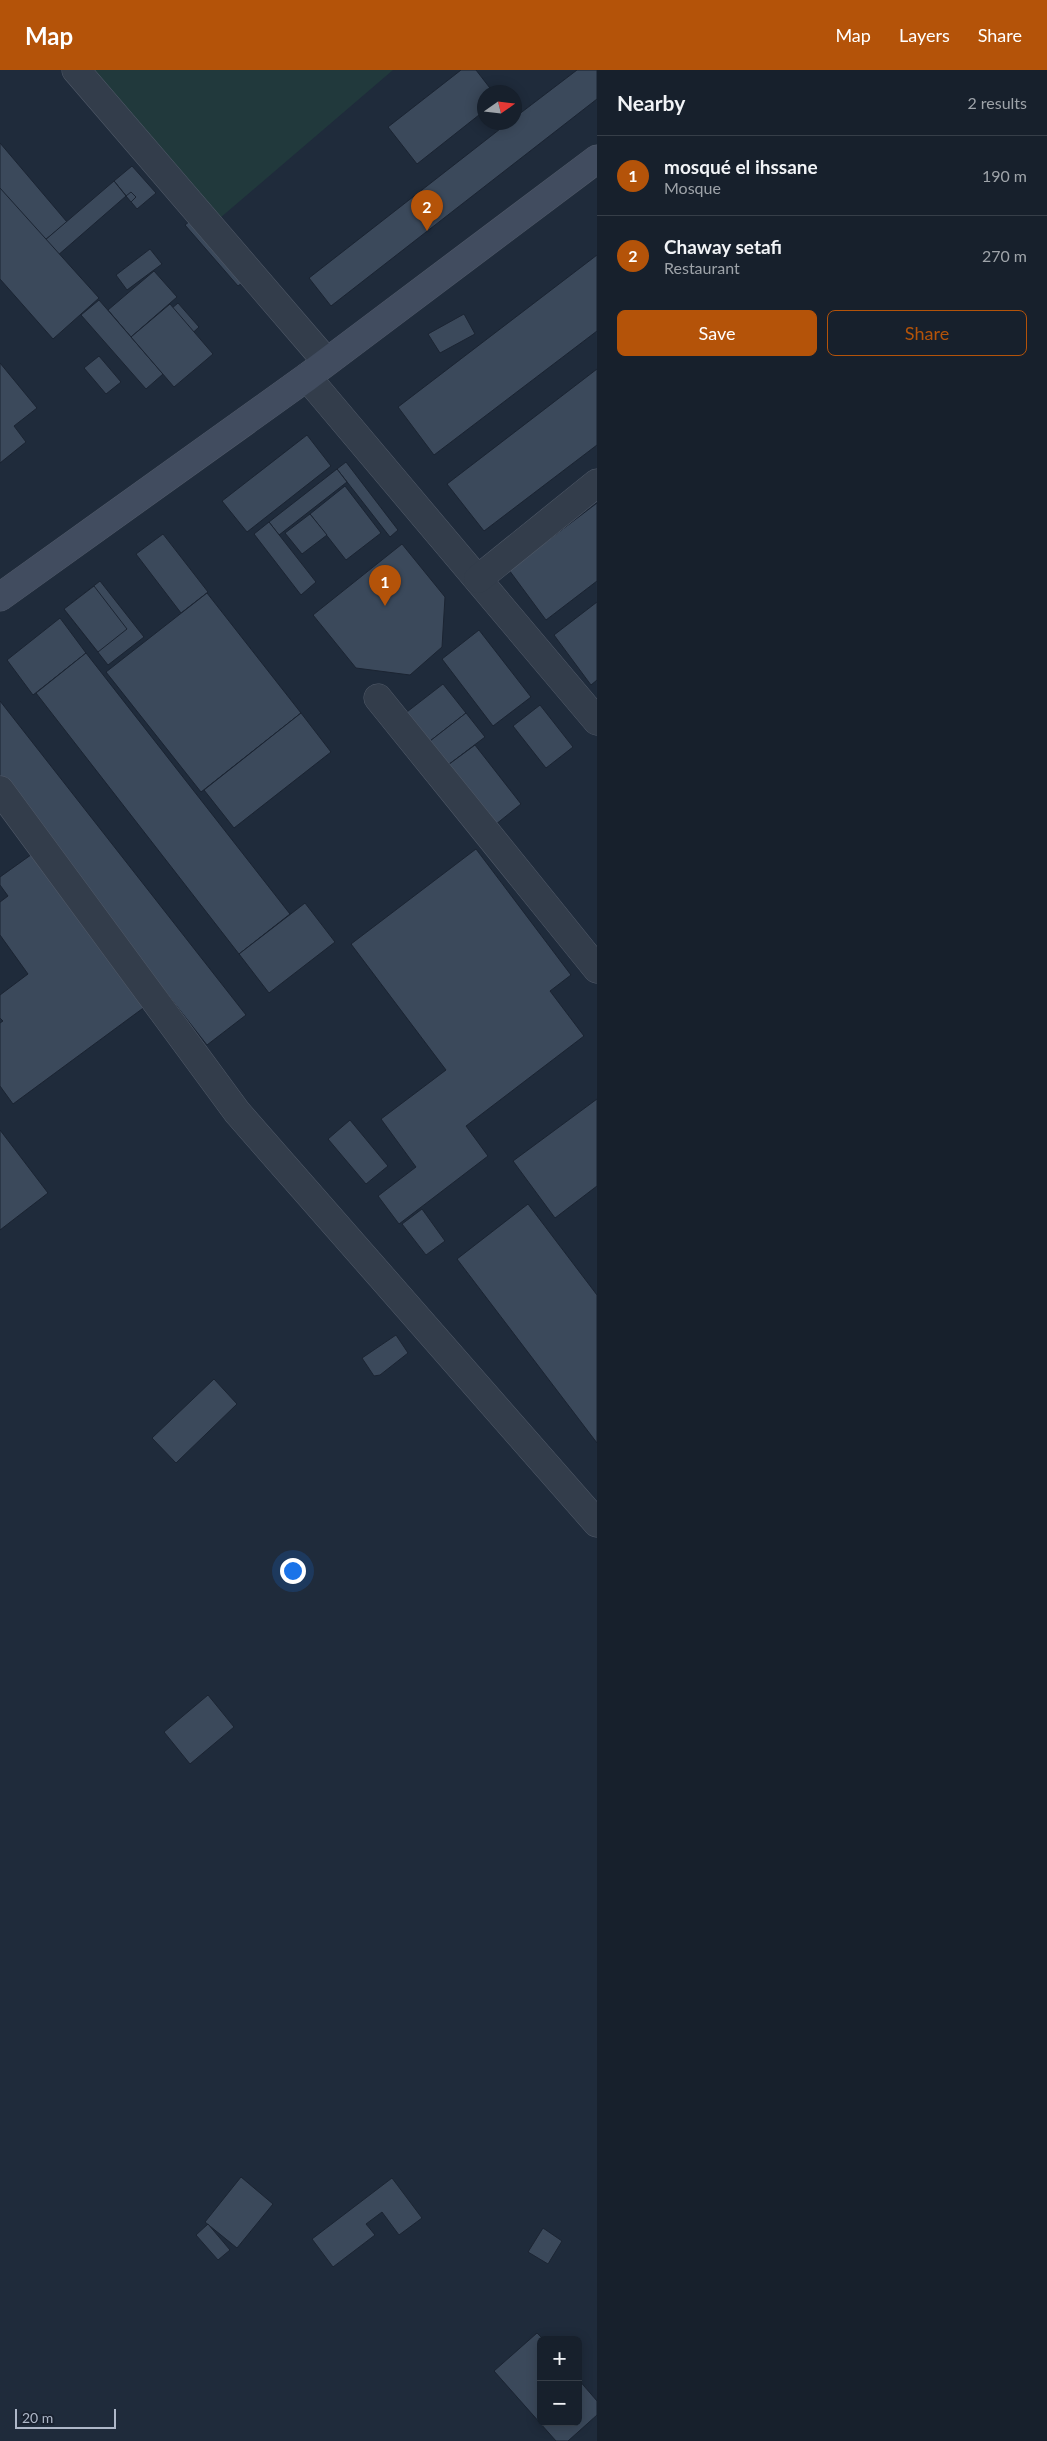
<!DOCTYPE html>
<html lang="en">
<head>
<meta charset="utf-8">
<style>
	:root { --surface:#17202c; --page:#242d38; --text:#f1f3f6; --muted:#9ea3a9; --line:#363e48; --accent:#b45309 }
	body { margin:0; font-family:Lato,sans-serif; background:var(--page); color:var(--text) }
	.controls { position:absolute; right:15px; bottom:15px; display:grid; overflow:hidden; border-radius:8px; box-shadow:0 2px 12px #0003 }
	.controls button { width:45px; height:45px; display:grid; place-items:center; padding:0; border:0; border-bottom:1px solid var(--line); background:var(--surface); color:var(--text); font:25px sans-serif }
	.compass { position:absolute; left:477px; top:15px; width:45px; height:45px; border-radius:50%; background:var(--surface); box-shadow:0 2px 12px #0003; rotate:76deg }
	.scale { position:absolute; left:15px; bottom:12px; width:101px; box-sizing:border-box; padding-left:5px; border:2px solid #aeb7c8; border-top:0; font-size:14px; line-height:18px; white-space:nowrap; color:#aeb7c8; -webkit-text-stroke:4px #192230; paint-order:stroke }
	.you { position:absolute; left:292px; top:1500px; width:18px; height:18px; margin:-12px; border:4px solid #fff; border-radius:50%; background:#1a73e8; box-shadow:0 0 0 8px #1a73e833 }
	.badge { display:grid; place-items:center; width:32px; height:32px; border-radius:50%; background:var(--accent); color:#fff; font-size:16px; font-weight:700 }
	.pin { position:absolute; translate:-50% -41px; filter:drop-shadow(0 1px 2px #0008) }
	.pin::after { content:''; position:absolute; top:26px; width:18px; height:15px; background:inherit; clip-path:polygon(0 0,100% 0,50% 100%) }
	.list { margin:0; padding:0; list-style:none }
	h2 { display:flex; justify-content:space-between; align-items:center; height:65px; margin:0; padding:0 20px; font-size:21px }
	h2 small { font-size:16px; font-weight:400; color:var(--muted) }
	.list li { display:grid; grid-template-columns:32px 1fr auto; gap:15px; align-items:center; box-sizing:border-box; height:80px; padding:0 20px; border-top:1px solid var(--line) }
	.list b { display:block; font-size:19px; white-space:nowrap }
	.list p { margin:0; font-size:16px; white-space:nowrap; color:var(--muted) }
	.list em { font-size:16px; font-style:normal; color:var(--muted) }
	.actions { display:flex; gap:10px; padding:15px 20px }
	.actions a { flex:1; padding:11px 0; border:1px solid var(--accent); border-radius:8px; text-align:center; font-size:18px; color:var(--accent) }
	.actions .main { background:var(--accent); color:#fff }
	.map { position:relative; flex:none; width:597px; height:2371px; overflow:hidden }
	header { display:flex; align-items:center; gap:30px; box-sizing:border-box; height:70px; padding:0 25px; background:var(--accent); color:#fff }
	header strong { font-size:24px }
	nav { display:flex; gap:28px; margin-inline-start:auto; font-size:18px }
	main { display:flex }
	aside { flex:1; background:var(--surface) }
	.map>svg:first-child { display:block }
</style>
</head>
<body>
<header>
<strong>Map</strong>
<nav><a>Map</a><a>Layers</a><a>Share</a></nav>
</header>
<main>
<div class="map">
<svg width="597" height="2371" viewBox="0 0 597 2371">
	<rect width="100%" height="100%" fill="#1f2b3b"/>
	<path fill="#21393c" d="M94 0H393L220 148Z"/>
	<g fill="#3b495b" stroke="#1b2432">
		<path d="M461 0H476L493 22H484V41L417 94 388 57Z"/>
		<path d="M577 0H597V29L331 236 309 208 509 52H514V48Z"/>
		<path d="M0 73 67 152 44 171 0 119Z"/>
		<path d="M132 96 156 123 137 139 114 111Z"/>
		<path d="M114 111 126 126 57 186 44 171Z"/>
		<path d="M0 118 99 228 53 269 0 209Z"/>
		<path d="M131 122 136 127 131 132 126 126Z"/>
		<path d="M194 148 246 210 238 216 185 155Z"/>
		<path d="M150 179 162 194 127 220 116 205Z"/>
		<path d="M597 185V261L434 385 398 337Z"/>
		<path d="M154 201 177 227 131 267 108 240Z"/>
		<path d="M99 230 163 304 146 319 81 245Z"/>
		<path d="M178 233 199 257 185 270 164 245Z"/>
		<path d="M170 234 213 284 174 317 131 267Z"/>
		<path d="M464 244 475 264 440 283 428 264Z"/>
		<path d="M99 286 121 312 106 324 84 298Z"/>
		<path d="M0 293 37 338 14 356 26 372 0 393Z"/>
		<path d="M597 299V375L484 461 447 414Z"/>
		<path d="M307 365 331 396 247 462 222 431Z"/>
		<path d="M346 392 398 460 390 467 337 399Z"/>
		<path d="M337 399 347 412 279 465 269 452Z"/>
		<path d="M345 416 381 463 346 490 310 444Z"/>
		<path d="M597 433V511L546 550 509 500Z"/>
		<path d="M310 444 327 465 302 484 285 463Z"/>
		<path d="M269 452 316 512 301 525 254 464Z"/>
		<path d="M163 464 208 522 181 543 136 484Z"/>
		<path d="M402 474 445 527 442 577 410 605 356 598 313 545Z"/>
		<path d="M100 511 144 567 108 595 64 539Z"/>
		<path d="M94 516 127 559 98 582 64 539Z"/>
		<path d="M207 523 301 643 201 722 106 602Z"/>
		<path d="M597 532V610L591 615 554 565Z"/>
		<path d="M60 548 86 583 33 625 7 590Z"/>
		<path d="M479 560 531 627 493 656 442 589Z"/>
		<path d="M86 583 290 844 239 884 36 623Z"/>
		<path d="M443 614 466 643 425 675 403 645Z"/>
		<path d="M0 631 246 945 207 975 0 709Z"/>
		<path d="M540 635 573 677 546 698 513 656Z"/>
		<path d="M301 643 331 682 234 758 204 720Z"/>
		<path d="M466 643 485 667 448 695 430 671Z"/>
		<path d="M475 675 521 734 495 755 448 695Z"/>
		<path d="M476 779 571 905 550 921 584 966 466 1056 488 1086 399 1154 378 1126 416 1097 381 1049 446 1000 351 874Z"/>
		<path d="M35 782 146 936 13 1034 0 1016V953L3 951 0 948V925L28 904 0 865V832L8 826 0 815V807Z"/>
		<path d="M305 833 335 872 269 923 239 884Z"/>
		<path d="M597 1029V1116L555 1148 513 1091Z"/>
		<path d="M350 1050 388 1096 366 1114 328 1069Z"/>
		<path d="M0 1060 48 1123 0 1160Z"/>
		<path d="M528 1134 597 1225V1373L457 1189Z"/>
		<path d="M422 1139 445 1171 426 1185 402 1154Z"/>
		<path d="M396 1265 408 1283 380 1305 374 1306 362 1288Z"/>
		<path d="M214 1309 237 1334 176 1393 152 1368Z"/>
		<path d="M208 1625 234 1657 190 1694 164 1662Z"/>
		<path d="M241 2107 273 2134 237 2178 205 2152Z"/>
		<path d="M392 2108 422 2148 399 2165 382 2142 366 2154 375 2165 333 2197 312 2169Z"/>
		<path d="M208 2154 230 2180 218 2190 196 2165Z"/>
		<path d="M543 2158 562 2171 548 2194 528 2182Z"/>
		<path d="M537 2263 544 2270H541V2352H578V2309L597 2331V2345L568 2371H556L494 2301Z"/>
	</g>
	<g fill="none" stroke-linecap="round" stroke-linejoin="round">
		<g stroke="#515a69" stroke-width="29">
			<g id="minor">
				<path d="M76 0 326 291"/>
				<path d="M307 307 597 651"/>
				<path d="M478 509 597 413"/>
				<path d="M378 628 597 899"/>
				<path d="M0 720 237 1042 597 1453"/>
			</g>
		</g>
		<g stroke="#515a69" stroke-width="29">
			<path id="secondary" d="M0 527 307 307 597 89"/>
		</g>
		<use href="#minor" stroke="#333d4b" stroke-width="28"/>
		<use href="#secondary" stroke="#414c5f" stroke-width="28"/>
	</g>
</svg>
<div class="controls">
<button>+</button>
<button>−</button>
</div>
<svg class="compass" viewBox="-18 -18 36 36"><path d="M0-13l5 13h-10z" fill="#e53935"/><path d="M0 13l5-13h-10z" fill="#9ea3a9"/></svg>
<div class="scale">20 m</div>
<div class="you"></div>
<div class="pin badge" style="left:385px;top:536px">1</div>
<div class="pin badge" style="left:427px;top:161px">2</div>
</div>
<aside>
<h2>Nearby<small>2 results</small></h2>
<ul class="list">
<li><span class="badge">1</span><div><b>mosqué el ihssane</b><p>Mosque</p></div><em>190 m</em></li>
<li><span class="badge">2</span><div><b>Chaway setafi</b><p>Restaurant</p></div><em>270 m</em></li>
</ul>
<div class="actions"><a class="main">Save</a><a>Share</a></div>
</aside>
</main>
</body>
</html>
